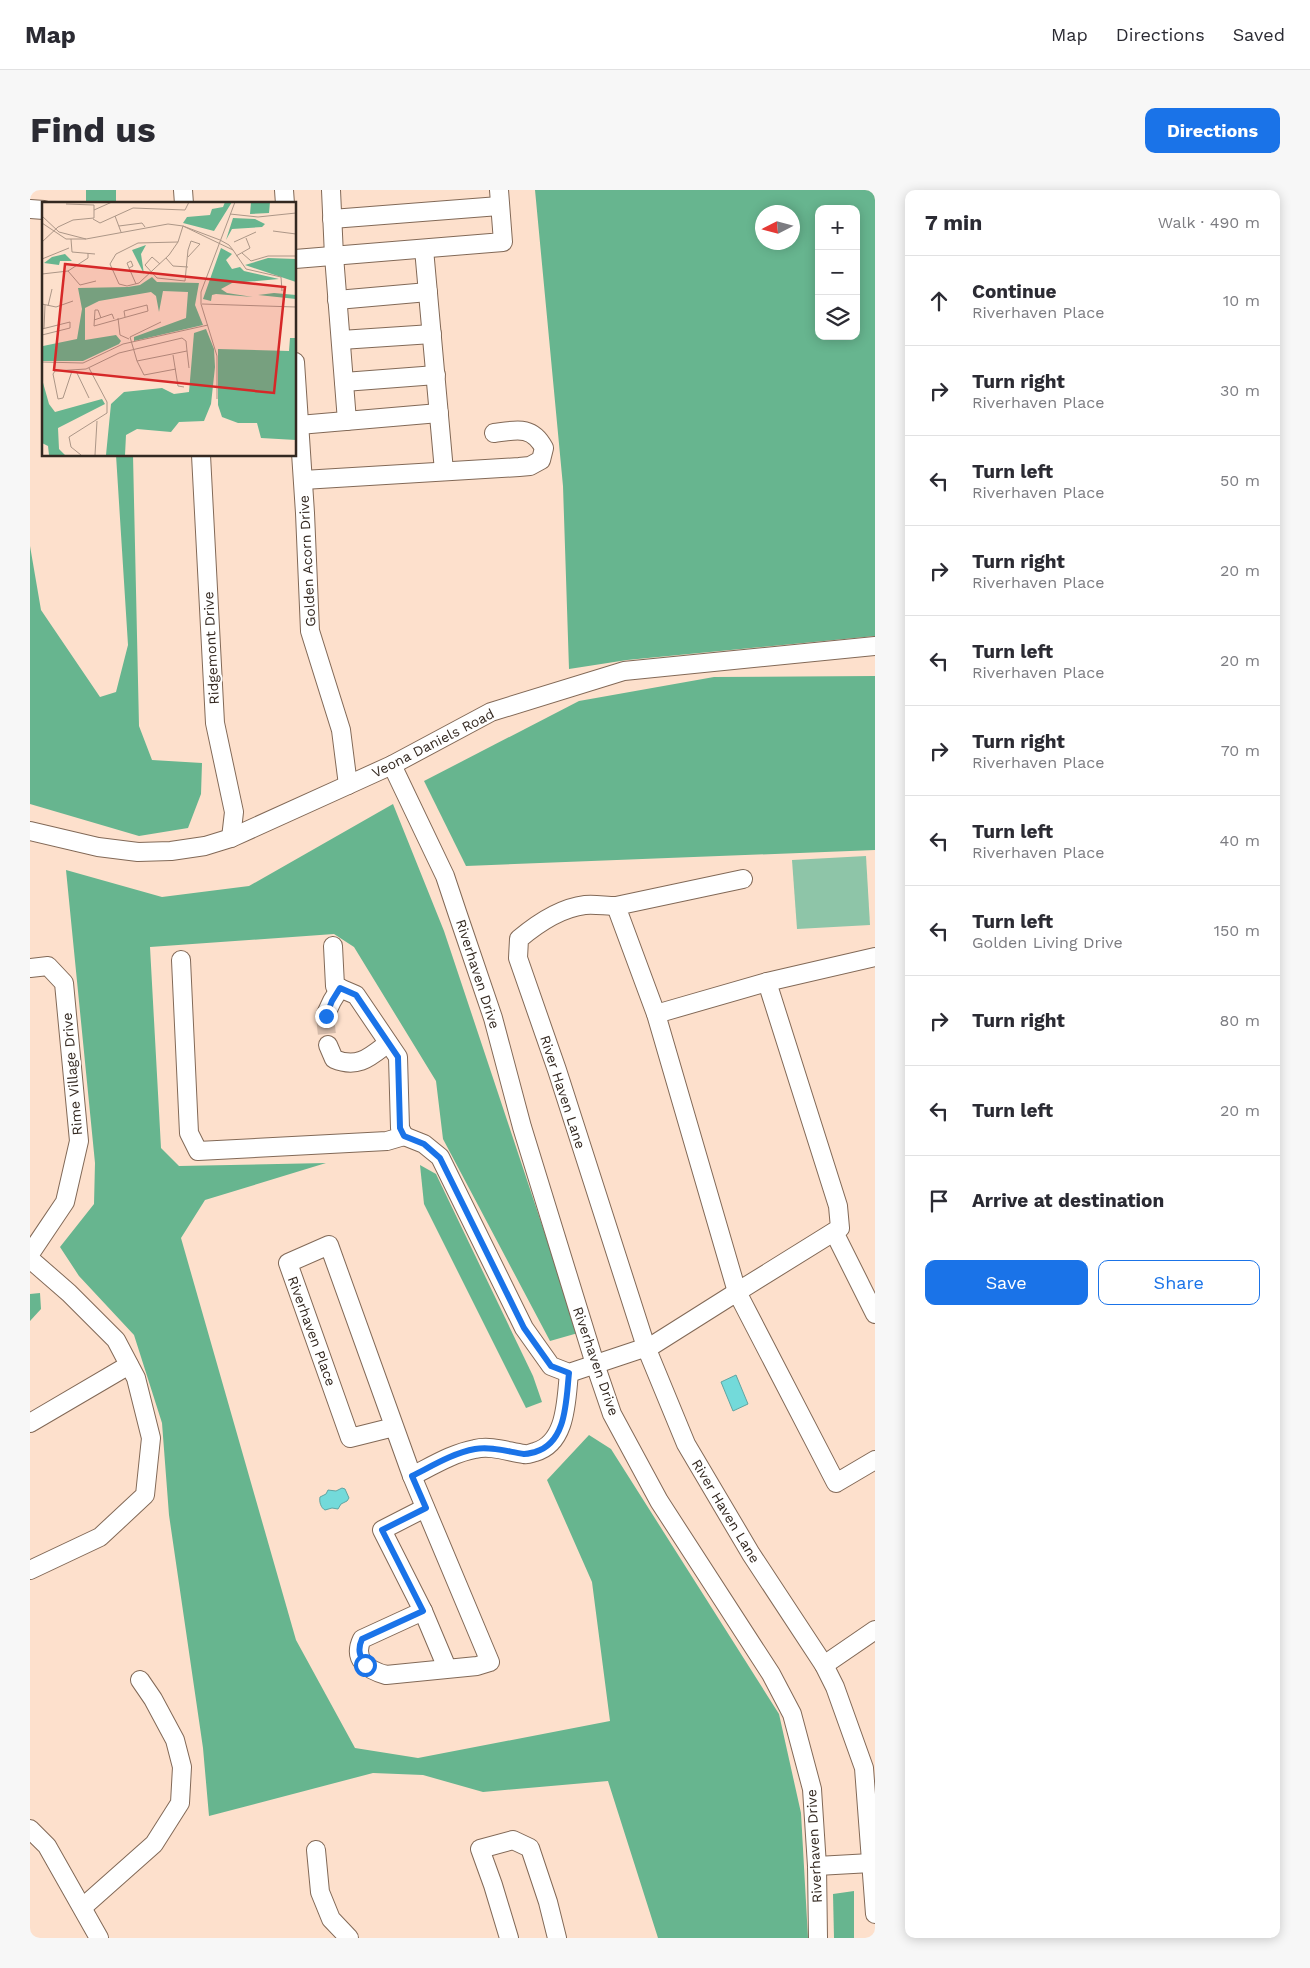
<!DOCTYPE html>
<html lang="en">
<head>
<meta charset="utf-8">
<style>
	:root { --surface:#fff; --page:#f7f7f7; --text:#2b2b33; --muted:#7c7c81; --line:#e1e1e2; --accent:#1a73e8 }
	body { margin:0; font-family:"Work Sans",sans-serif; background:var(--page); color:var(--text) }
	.controls { position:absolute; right:15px; top:15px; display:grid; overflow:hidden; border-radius:10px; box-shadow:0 2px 12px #0003 }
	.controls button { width:45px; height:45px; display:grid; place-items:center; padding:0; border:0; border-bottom:1px solid var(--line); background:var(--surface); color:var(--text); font:25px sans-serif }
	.compass { position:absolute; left:725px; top:15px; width:45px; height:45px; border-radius:50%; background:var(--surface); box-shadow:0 2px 12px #0003; rotate:264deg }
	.stop { position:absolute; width:15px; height:15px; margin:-11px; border:4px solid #1a73e8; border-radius:50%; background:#fff }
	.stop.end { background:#1a73e8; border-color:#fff; box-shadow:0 1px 5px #0008 }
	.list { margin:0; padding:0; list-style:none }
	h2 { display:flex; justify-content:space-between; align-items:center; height:65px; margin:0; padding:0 20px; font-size:21px }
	h2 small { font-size:16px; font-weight:400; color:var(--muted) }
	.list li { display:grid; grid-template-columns:32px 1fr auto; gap:15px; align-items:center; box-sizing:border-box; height:90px; padding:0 20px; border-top:1px solid var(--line) }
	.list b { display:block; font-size:19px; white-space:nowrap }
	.list p { margin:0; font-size:16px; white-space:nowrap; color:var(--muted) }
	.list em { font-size:16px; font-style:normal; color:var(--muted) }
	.actions { display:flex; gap:10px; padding:15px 20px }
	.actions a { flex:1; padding:11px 0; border:1px solid var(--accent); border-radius:10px; text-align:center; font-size:18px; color:var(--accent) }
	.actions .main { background:var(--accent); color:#fff }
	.icon { flex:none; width:28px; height:28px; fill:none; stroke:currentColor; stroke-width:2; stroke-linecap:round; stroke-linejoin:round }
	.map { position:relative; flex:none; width:845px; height:1748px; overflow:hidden; border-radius:10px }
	header { display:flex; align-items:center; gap:30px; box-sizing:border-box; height:70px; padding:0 25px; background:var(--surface); border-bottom:1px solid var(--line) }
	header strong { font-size:24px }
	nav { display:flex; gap:28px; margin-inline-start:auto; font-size:18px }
	.intro { display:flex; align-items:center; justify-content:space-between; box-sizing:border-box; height:120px; padding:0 30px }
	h1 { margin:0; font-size:35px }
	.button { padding:12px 22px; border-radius:10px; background:var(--accent); color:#fff; font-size:18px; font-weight:700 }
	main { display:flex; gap:30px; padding:0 30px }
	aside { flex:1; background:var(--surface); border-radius:10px; box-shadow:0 2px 12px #0003 }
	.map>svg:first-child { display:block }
</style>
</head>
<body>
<header>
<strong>Map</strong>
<nav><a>Map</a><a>Directions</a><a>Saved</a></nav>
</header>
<div class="intro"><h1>Find us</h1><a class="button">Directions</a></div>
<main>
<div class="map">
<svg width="845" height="1748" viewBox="0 0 845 1748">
	<rect width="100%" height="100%" fill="#fde0cc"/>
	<path fill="#8ec5a8" d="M836 666 840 735 767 739 762 670Z"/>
	<g fill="#67b58f" fill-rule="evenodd">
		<rect x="56" y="0" width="30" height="14"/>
		<path d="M505 0H845V446L597 470 539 479 533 296ZM789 19H826V146H789ZM732 22H762V52H732Z"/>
		<path d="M86 265H103L109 536 122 570 172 573 171 604 158 638 109 646 0 614V356L11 420 70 507 86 502 98 455Z"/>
		<path d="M845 486V660L436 676 394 591 549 511 684 487Z"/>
		<path d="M363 614 414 741 548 1143 520 1151 413 949 406 891 324 757 304 744 120 757 131 958 149 976 296 973 175 1010 151 1048 266 1450 325 1558 388 1568 580 1531 562 1392 517 1290 559 1245 581 1259 749 1524 771 1623 778 1748H628L578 1591 453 1602 393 1585 343 1583 179 1626 173 1558 139 1325 132 1233 104 1145 49 1086 30 1057 64 1014 65 973 36 680 132 707 219 696Z"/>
		<path d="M390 975 406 984 503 1186 512 1212 496 1218 394 1014Z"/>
		<path d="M10 1103 11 1119 0 1131V1104Z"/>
		<path d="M824 1701V1748H804L803 1704Z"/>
	</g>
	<g fill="#73dada" stroke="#60a5a2">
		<path d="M706 1185 718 1214 703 1221 691 1192Z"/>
		<path d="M312 1298 315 1299 319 1308 317 1311 311 1314 308 1319 302 1318 295 1320C291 1318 289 1312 290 1307L296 1304 298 1300 306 1301Z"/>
	</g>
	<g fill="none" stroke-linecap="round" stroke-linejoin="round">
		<path stroke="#d5bbaa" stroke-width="18" stroke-dasharray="18 9" stroke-linecap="butt" d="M295 826 298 855"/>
		<g stroke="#826957" stroke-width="20">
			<g id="minor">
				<path d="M153 0 154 14"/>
				<path d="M254 0 255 14"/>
				<path d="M301 0 304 66 317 231"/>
				<path d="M0 19 14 20"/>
				<path d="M302 29 469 16"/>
				<path d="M394 59 414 281"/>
				<path d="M265 69 473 52 469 0"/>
				<path d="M307 110 398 102"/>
				<path d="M311 150 402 144"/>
				<path d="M265 172 275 323 280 441 311 540 318 595"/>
				<path d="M314 192 406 185"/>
				<path d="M269 235 409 223"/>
				<path d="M171 265 185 533 204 622 201 648"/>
				<path d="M273 290 489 277 500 276 511 270 514 258C502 235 486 240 464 243"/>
				<path d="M362 575 415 686 427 722 463 828 492 937 565 1174 582 1224 629 1311 741 1484 762 1524 782 1599 787 1676 788 1748"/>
				<path d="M0 641 68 657 108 662 141 661 175 656 201 648 318 595 362 575 461 522 594 481 845 456"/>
				<path d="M713 689 586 716 626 824 707 1102 810 1038 808 1016 737 792"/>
				<path d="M586 716C576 716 565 714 555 715 530 718 508 733 489 749L488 768 527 880 616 1157 656 1254 721 1364 794 1475 805 1497 834 1578 845 1724"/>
				<path d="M303 756 305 796 326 805 368 867 370 938 374 946"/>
				<path d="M151 770 159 943 168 961 357 951 374 946"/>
				<path d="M0 778 18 776 34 793 49 951 35 1012 0 1064"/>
				<path d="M626 824 737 792 845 767"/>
				<path d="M295 826 302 811 310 798"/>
				<path d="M298 855 304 869C328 879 340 867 358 853"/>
				<path d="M374 946 394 954 410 967 494 1138 521 1176 539 1183 623 1155 707 1102 806 1293 845 1270"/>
				<path d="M804 1042 845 1124"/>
				<path d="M0 1069 39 1103 86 1150 106 1188 121 1248 115 1305 70 1347 0 1380"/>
				<path d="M0 1233 99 1175"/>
				<path d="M364 1237 320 1248 258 1073 299 1055 382 1286 460 1472 447 1476 356 1485C338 1480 322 1470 332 1449L393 1421"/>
				<path d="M382 1286C402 1276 423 1263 445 1259 461 1255 479 1262 494 1264 498 1265 501 1263 505 1262 537 1253 536 1210 539 1183"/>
				<path d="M395 1318 352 1340 393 1421 417 1478"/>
				<path d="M794 1475 845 1440"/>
				<path d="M0 1639 17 1656 69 1748"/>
				<path d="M286 1660 290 1702 301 1729 319 1748"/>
				<path d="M787 1676 841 1673"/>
				<path d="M53 1717 124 1654 150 1613 152 1577 145 1550 123 1509 110 1490"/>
				<path d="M479 1748 463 1695 450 1659 483 1650 500 1658 518 1712 527 1748"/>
			</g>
		</g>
		<use href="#minor" stroke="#fff" stroke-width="18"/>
	</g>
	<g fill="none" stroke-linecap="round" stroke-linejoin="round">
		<path stroke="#1a73e8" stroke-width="6" d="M296 826 302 811 310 798 326 805 368 867 370 938 374 946 394 954 410 968 494 1138 521 1176 539 1183C536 1210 537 1253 505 1262 501 1263 498 1264 494 1264 479 1262 461 1256 445 1259 423 1263 402 1276 382 1286L396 1318 352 1340 393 1421 332 1449C327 1460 330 1466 335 1475"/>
	</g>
	<g text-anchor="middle" stroke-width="4" stroke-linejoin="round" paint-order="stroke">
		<g font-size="14" fill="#332820" stroke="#fff">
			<text transform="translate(277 371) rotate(-93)" y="5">Golden Acorn Drive</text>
			<text transform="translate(181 458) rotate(-93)" y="5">Ridgemont Drive</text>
			<text transform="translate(403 553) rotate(-27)" y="5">Veona Daniels Road</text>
			<text transform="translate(448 784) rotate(72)" y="5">Riverhaven Drive</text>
			<text transform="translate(42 884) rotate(-95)" y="5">Rime Village Drive</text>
			<text transform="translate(533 902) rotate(72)" y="5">River Haven Lane</text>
			<text transform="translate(282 1141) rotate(70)" y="5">Riverhaven Place</text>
			<text transform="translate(566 1171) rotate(71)" y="5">Riverhaven Drive</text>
			<text transform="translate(696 1321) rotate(59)" y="5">River Haven Lane</text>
			<text transform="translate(784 1656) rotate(-93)" y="5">Riverhaven Drive</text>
		</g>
	</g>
	<g transform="translate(12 12)">
		<rect width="254" height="254" fill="#fde0cc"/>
		<path d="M183 0H190L172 29 141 21 145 15 168 13 170 7 181 5ZM209 0H228L227 11 208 12ZM191 16 213 17 223 22 220 25 190 27 184 38ZM104 43 99 52 102 72 90 48ZM179 46 190 52 184 58 190 67 198 65 202 69 237 77 190 81 179 87 185 91 211 95 174 92 170 93 169 99 161 97ZM23 52 30 59H18L17 63 2 61 10 55ZM226 56 254 57V80L203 63ZM110 75 115 80 157 81 153 103 161 123 92 139V135L144 116 146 90 121 89 117 110 114 94 109 90 57 99 43 106V138L74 133 79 139 77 142 41 159H0L1 144 35 137 40 107 36 86 86 85 98 83ZM232 91 254 93V97L216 93ZM164 127 172 147 173 165 169 202 162 219 137 220 129 230 95 227 84 233 83 253H64L69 202 82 190 120 186 132 192 147 190 152 131ZM248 136H254V238L219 236 215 221H196L180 215 176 203V147L247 149ZM0 177 7 202 13 210 60 197 63 202 16 226 17 247 23 253H7L6 244 0 241Z" fill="#67b58f"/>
		<path fill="none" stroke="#ac9687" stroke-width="1" d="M52 8 70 0M188 12 216 15 254 11M0 14 17 30 44 37H24L0 21M73 14 79 30M51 17 58 21 91 6 143 8 147 0M77 24 100 21 103 25M141 24 178 38 187 43 191 48ZM231 29 254 32M29 37 30 50 53 52M44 37 126 22 141 24 136 40 127 53 97 81 85 84 77 82 68 62 74 52 96 41 136 40M0 40 16 25 31 18 52 16V3L24 2M192 40 214 30M191 48 204 67 239 75 240 89M200 51 209 59 226 54H254M194 54 208 46 204 36M124 56 131 64 146 65M0 57 27 46M118 62 110 55 103 63 115 76 143 79 146 48 149 39 158 42 146 55M87 66 91 64 89 59 85 61 87 66 94 82M26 69 38 83 54 79M0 72 26 69 46 56V51M0 102 14 105 31 99M160 102 254 105M6 104 10 87M59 116 56 108H53L52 124 106 109 105 103 82 109 83 115M76 116 78 133 87 137M52 118 70 112 72 117M0 127 28 120V126L0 133M2 127 3 103M131 153 136 184 142 185M95 159 88 135 119 120M0 160 41 161 81 142 166 123M134 167 102 173 95 159 145 149 147 166M30 169 21 196 16 197 11 172 13 169 44 167 77 151 140 136 144 139 145 149M34 169 47 196M175 197V154L159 102V90L193 0M39 253 29 245 27 235 65 211V200L47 166M53 253 55 219"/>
		<path fill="#d62828" fill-opacity="0.15" stroke="#d62828" stroke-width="2.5" d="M23 62 243 85 232 191 12 168Z"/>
		<rect width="254" height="254" fill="none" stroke="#332820" stroke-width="2.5"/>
	</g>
</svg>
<div class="controls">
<button>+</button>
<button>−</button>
<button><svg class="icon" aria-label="layers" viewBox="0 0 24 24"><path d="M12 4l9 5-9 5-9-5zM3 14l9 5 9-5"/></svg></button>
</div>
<svg class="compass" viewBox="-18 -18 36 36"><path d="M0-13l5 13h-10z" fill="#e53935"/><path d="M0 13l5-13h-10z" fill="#7c7c81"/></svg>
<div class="stop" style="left:335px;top:1475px"></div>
<div class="stop end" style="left:296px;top:826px"></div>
</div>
<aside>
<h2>7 min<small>Walk · 490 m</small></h2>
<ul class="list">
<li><svg class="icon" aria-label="ahead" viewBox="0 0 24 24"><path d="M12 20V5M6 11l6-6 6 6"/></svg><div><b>Continue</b><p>Riverhaven Place</p></div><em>10 m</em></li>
<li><svg class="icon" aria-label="right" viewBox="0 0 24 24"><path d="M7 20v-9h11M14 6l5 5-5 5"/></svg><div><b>Turn right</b><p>Riverhaven Place</p></div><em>30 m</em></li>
<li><svg class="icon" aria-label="left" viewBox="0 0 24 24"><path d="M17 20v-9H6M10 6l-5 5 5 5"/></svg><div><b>Turn left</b><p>Riverhaven Place</p></div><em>50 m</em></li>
<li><svg class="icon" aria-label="right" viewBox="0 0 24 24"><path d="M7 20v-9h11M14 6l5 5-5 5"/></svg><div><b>Turn right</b><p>Riverhaven Place</p></div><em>20 m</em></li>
<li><svg class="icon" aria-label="left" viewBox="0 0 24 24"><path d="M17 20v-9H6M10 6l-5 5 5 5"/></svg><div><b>Turn left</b><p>Riverhaven Place</p></div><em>20 m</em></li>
<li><svg class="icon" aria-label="right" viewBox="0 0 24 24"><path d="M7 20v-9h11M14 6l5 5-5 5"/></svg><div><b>Turn right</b><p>Riverhaven Place</p></div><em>70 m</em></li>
<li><svg class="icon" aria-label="left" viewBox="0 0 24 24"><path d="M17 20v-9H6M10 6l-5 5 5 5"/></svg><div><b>Turn left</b><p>Riverhaven Place</p></div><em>40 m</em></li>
<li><svg class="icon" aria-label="left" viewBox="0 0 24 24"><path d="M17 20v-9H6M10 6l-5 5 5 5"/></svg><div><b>Turn left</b><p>Golden Living Drive</p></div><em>150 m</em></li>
<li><svg class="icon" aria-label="right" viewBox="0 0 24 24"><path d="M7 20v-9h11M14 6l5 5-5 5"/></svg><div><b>Turn right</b></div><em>80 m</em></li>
<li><svg class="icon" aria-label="left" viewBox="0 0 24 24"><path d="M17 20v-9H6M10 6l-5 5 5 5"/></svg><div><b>Turn left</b></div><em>20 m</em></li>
<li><svg class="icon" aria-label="arrive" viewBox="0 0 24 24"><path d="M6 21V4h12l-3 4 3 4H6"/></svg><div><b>Arrive at destination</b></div></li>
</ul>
<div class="actions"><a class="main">Save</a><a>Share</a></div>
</aside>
</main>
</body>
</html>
